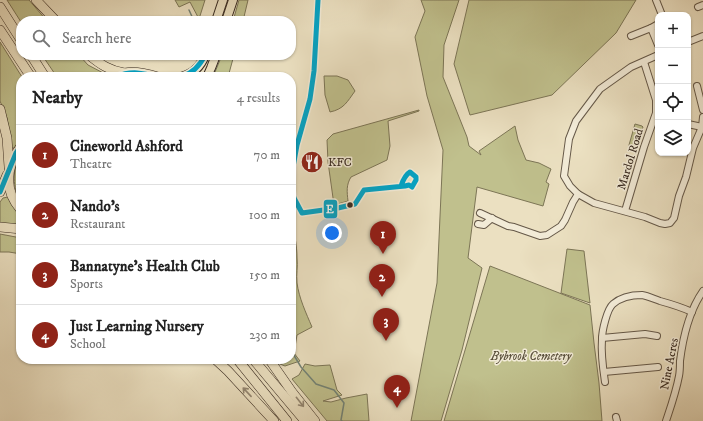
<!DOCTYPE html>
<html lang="en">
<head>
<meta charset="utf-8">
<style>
	:root { --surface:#fff; --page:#f6f6f6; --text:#222; --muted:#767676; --line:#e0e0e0; --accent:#8f2418 }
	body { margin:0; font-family:"IM FELL DW Pica",serif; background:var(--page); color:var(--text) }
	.controls { position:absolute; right:12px; top:12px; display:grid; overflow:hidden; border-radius:8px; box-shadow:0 1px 3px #0004 }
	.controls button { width:36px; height:36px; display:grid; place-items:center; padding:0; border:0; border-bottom:1px solid var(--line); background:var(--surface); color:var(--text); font:20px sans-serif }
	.you { position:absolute; left:332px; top:233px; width:14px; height:14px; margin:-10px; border:3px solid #fff; border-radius:50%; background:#1a73e8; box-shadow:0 0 0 6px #1a73e833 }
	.badge { display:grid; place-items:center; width:26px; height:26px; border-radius:50%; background:var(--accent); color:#fff; font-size:13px; font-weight:700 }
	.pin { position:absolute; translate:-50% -33px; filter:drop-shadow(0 1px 2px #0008) }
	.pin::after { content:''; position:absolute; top:21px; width:14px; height:12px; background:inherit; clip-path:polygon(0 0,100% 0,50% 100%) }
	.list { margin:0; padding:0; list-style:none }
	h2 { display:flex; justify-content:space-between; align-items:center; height:52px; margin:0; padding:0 16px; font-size:17px }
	h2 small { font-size:13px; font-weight:400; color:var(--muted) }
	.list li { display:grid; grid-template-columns:26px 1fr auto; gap:12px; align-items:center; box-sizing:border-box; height:60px; padding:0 16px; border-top:1px solid var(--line) }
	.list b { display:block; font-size:15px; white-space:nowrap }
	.list p { margin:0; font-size:13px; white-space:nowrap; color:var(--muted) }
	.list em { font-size:13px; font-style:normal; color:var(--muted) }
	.icon { flex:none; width:22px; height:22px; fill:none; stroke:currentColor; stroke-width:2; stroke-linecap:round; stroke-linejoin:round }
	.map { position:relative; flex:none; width:703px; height:421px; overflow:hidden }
	.search { position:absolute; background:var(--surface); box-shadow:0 1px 3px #0004; left:16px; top:16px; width:280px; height:44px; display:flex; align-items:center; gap:10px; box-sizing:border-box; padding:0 14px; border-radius:16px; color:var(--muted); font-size:15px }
	.panel { position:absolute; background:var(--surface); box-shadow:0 1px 3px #0004; left:16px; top:72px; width:280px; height:292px; border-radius:16px }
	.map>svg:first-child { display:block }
</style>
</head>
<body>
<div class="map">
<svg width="703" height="421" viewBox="0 0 703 421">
	<rect width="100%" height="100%" fill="#ebe0c1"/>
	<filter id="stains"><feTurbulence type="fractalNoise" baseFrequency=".005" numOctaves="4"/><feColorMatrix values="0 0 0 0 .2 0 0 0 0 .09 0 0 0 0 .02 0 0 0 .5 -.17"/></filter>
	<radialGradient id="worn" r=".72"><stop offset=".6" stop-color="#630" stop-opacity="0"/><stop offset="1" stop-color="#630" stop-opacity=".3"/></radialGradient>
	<g fill="#c0c08d" stroke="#7c7556">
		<path d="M7 0H29L47 21H21V22Z"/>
		<path d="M175 0H205L199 19 190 2 179 7Z"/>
		<path d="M239 0H248L243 21H233Z"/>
		<path d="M421 0H459L444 45 443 77 467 137 469 146 481 155 479 151 515 126 518 140 526 160 539 163 551 169 546 182 549 184 543 206 477 187 468 258 482 268 462 350 441 421H411L437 283 443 150 427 96 415 37 425 11Z"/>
		<path d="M469 0H636L616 33 552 95 470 115 454 64Z"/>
		<path d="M0 42 22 77H21V139L15 148H11L7 118 0 101Z"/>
		<path d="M42 55H79L88 65 109 76 107 77H57Z"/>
		<path d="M222 55H234L228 77H213Z"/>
		<path d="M324 76H337L348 80 355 91C347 102 344 109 330 112L325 95Z"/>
		<path d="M419 110V111L388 121 390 146 387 160 351 177C346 185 347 192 348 201L334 205 328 162 327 140 333 134Z"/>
		<path d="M635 124 642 126 643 127 636 147 635 148 629 146V145Z"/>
		<path d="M21 154V203C12 187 12 169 21 154Z"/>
		<path d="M8 197 12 205 21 217V225L0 224V202L3 198Z"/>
		<path d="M291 219C294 231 297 245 297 258 298 267 296 274 297 283 299 298 306 313 312 327L297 335 294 353 300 361 285 366 275 362 273 359H291Z"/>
		<path d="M0 234 21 238V254L9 252H0Z"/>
		<path d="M567 249 584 251 590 303 561 293Z"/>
		<path d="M490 266 590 305 594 343 599 383 602 421H444Z"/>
		<path d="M305 364 315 366 330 365 337 390 342 395 323 401 331 402 346 398 367 394 369 421H327L292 379 299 375Z"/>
	</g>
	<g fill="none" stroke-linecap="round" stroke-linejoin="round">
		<g stroke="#728276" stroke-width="1.5">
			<path d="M189 10 194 21"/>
			<path d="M291 334 292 337V352L301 367 316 384 334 390 344 403 341 420 342 421"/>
		</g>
		<g stroke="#655848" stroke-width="8">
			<g id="minor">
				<path d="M656 0 662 15"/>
				<path d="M698 7 703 5"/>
				<path d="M658 24 651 28 658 45"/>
				<path d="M631 36 651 28"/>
				<path d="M688 42 703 36"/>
				<path d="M658 55 631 67 600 89 576 121 569 139 564 176 570 186 578 194 594 203 645 217 660 223 665 224 670 223 674 218 679 196 686 177 693 148 702 127 703 117"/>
				<path d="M697 86 703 110"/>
				<path d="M688 124 702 127"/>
				<path d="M625 211 644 147 656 113V100L644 62"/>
				<path d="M480 213 508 226 514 227 540 236 547 235 561 226 565 220 573 202 578 194"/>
				<path d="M478 224 484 225 492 218"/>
				<path d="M602 338 645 334 657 336"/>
				<path d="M604 372 658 367"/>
				<path d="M605 382C603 369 601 352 602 339 602 331 607 309 613 304 621 297 632 295 642 295 648 296 654 299 660 301 671 304 681 307 692 312"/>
				<path d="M616 417 617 421"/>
				<path d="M666 421C671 406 676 392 679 376 680 371 680 366 680 361 683 337 689 311 703 291"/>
			</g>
		</g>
		<g stroke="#382a20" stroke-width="10">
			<g id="major">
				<path d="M216 21 223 0"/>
				<path d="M226 21 233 0"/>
				<path d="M181 77C193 74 201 66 205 55"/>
				<path d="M207 77 211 68 216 55"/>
			</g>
		</g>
		<g stroke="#382a20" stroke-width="10">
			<g id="highway">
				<path d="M36 0 56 21"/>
				<path d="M0 7 21 40"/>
				<path d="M0 30 31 77"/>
				<path d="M31 55 45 77"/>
				<path d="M89 55C101 65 109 70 124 73"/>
				<path d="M116 77C118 76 122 74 125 73 135 71 148 74 158 77"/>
				<path d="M0 109 7 138 9 167"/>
				<path d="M21 146C6 167 3 189 21 210"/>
				<path d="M0 192 7 175"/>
				<path d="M0 227 21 229"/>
				<path d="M215 359 228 371 274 421"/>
				<path d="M237 359 287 421"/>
				<path d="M253 359 305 421"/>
				<path d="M269 359 292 392 315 421"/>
			</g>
		</g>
		<use href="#minor" stroke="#f2ebd7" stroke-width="6"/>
		<use href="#major" stroke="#ebe0c1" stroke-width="8"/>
		<use href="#highway" stroke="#ebe0c1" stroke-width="9"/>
		<g stroke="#f2ebd7" stroke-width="8">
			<g id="bus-1">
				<path d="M318 0 314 71 310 99 297 145 293 167 292 191 294 198 302 213 338 208 355 204 364 190 405 186 409 185 412 187 416 180V177L410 172C405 175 403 180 401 186"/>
				<path d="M116 77C131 70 143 73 158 77"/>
				<path d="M181 77C193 73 200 66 205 55"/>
				<path d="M0 192 16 153 21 146"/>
			</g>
		</g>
		<use href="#bus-1" stroke="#03a3c5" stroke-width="5"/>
	</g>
	<defs><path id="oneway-shaft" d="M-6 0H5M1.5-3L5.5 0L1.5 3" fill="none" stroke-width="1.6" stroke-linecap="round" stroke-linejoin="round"/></defs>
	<g stroke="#928570">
		<use href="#oneway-shaft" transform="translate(247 392) rotate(-133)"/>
		<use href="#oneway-shaft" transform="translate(300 402) rotate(52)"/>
	</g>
	<defs>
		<g id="restaurant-disc" transform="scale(1.15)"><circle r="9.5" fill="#8f2418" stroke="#f2ebd7"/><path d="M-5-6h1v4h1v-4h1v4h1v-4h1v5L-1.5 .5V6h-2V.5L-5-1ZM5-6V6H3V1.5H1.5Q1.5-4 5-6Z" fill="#fff"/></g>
	</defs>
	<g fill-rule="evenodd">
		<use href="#restaurant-disc" x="312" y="162"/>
	</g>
	<circle fill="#382a20" stroke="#f2ebd7" stroke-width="1.5" cx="350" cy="205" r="3.5"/>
	<g text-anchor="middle" stroke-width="3" stroke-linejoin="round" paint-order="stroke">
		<g font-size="12" fill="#382a20" stroke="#f2ebd7">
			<text transform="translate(630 159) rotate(-73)" y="4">Mardol Road</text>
			<text transform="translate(669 364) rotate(-79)" y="4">Nine Acres</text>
		</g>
		<g font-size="12" fill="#382a20" stroke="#f2ebd7" text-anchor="start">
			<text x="328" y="166">KFC</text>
		</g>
		<g font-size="12" font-style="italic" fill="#5a503b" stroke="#f2ebd7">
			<text x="531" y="360">Bybrook Cemetery</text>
		</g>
	</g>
	<rect stroke="#f2ebd7" stroke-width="1.5" x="323" y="199" width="15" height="20" rx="4" fill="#03a3c5"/>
	<g font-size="11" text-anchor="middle" font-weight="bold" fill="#fff">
		<text x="330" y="213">E</text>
	</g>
	<rect width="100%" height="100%" filter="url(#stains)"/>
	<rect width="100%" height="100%" fill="url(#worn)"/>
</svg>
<div class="controls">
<button>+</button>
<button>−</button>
<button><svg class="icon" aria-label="locate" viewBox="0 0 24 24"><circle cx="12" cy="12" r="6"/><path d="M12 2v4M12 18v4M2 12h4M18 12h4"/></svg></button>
<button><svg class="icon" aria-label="layers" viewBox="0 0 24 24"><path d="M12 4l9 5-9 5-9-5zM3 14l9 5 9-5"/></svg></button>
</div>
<div class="you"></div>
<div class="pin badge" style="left:383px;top:254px">1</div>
<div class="pin badge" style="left:382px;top:297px">2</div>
<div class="pin badge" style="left:386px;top:341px">3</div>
<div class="pin badge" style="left:397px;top:408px">4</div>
<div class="search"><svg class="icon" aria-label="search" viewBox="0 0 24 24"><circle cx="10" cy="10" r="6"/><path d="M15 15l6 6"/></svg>Search here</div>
<section class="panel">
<h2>Nearby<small>4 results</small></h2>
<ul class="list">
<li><span class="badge">1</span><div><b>Cineworld Ashford</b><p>Theatre</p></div><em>70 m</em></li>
<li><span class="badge">2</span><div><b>Nando's</b><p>Restaurant</p></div><em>100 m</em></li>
<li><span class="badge">3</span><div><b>Bannatyne's Health Club</b><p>Sports</p></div><em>150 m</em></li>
<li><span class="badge">4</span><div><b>Just Learning Nursery</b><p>School</p></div><em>230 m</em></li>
</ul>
</section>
</div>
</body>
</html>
